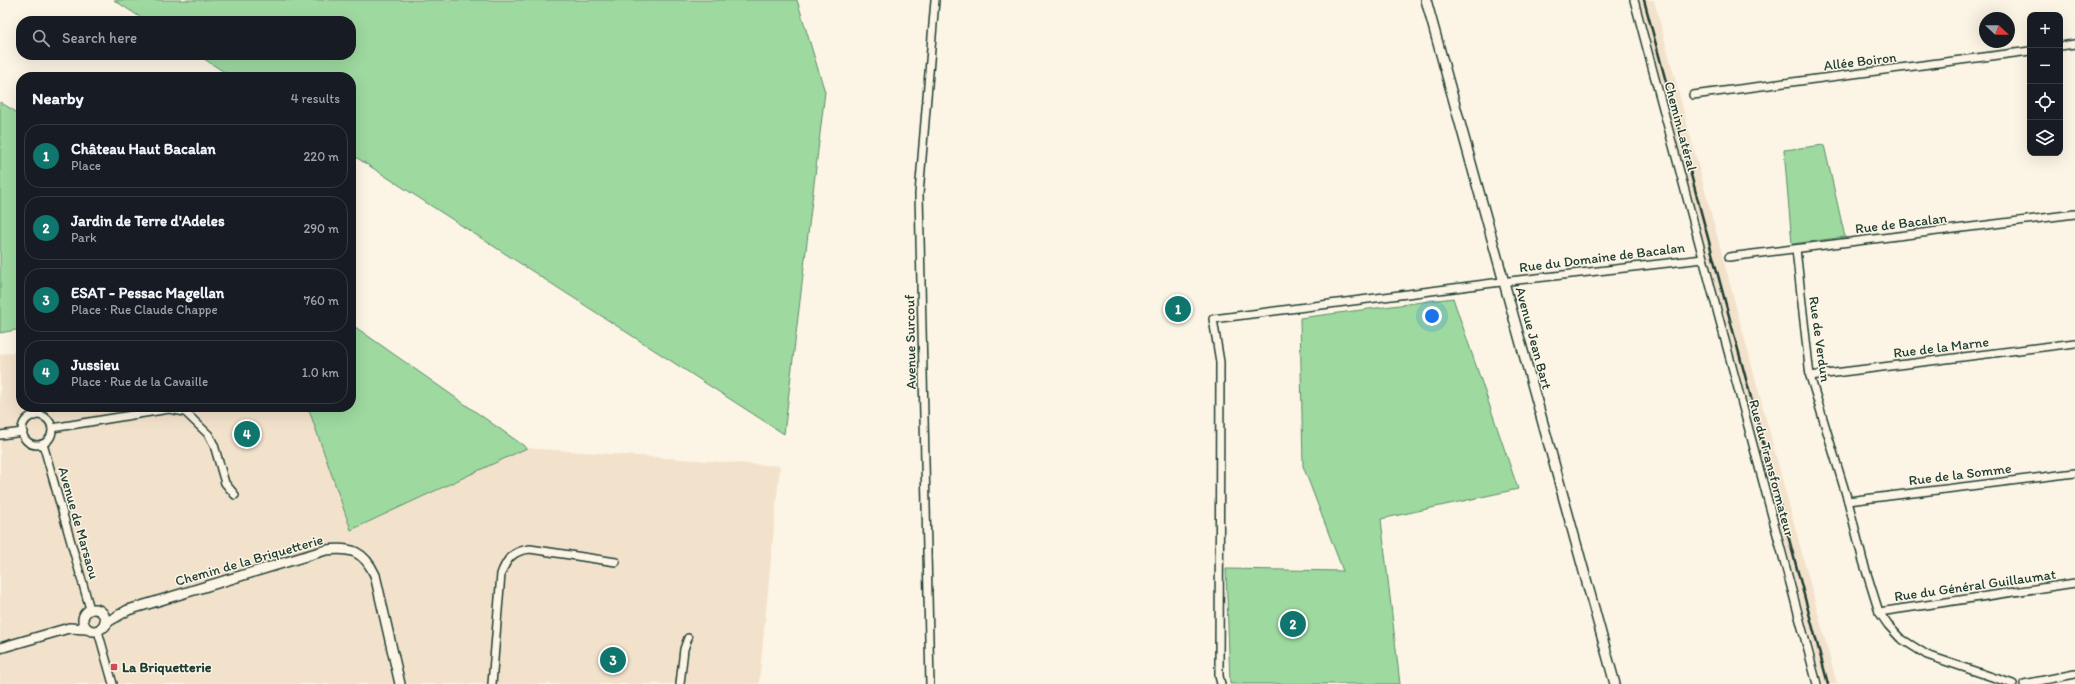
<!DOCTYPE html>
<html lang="en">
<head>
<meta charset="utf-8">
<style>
	:root { --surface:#171b24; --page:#20242c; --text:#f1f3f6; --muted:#9ea1a6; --line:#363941; --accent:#0f766e }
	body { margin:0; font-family:Itim,sans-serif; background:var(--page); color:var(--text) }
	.controls { position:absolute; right:12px; top:12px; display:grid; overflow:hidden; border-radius:8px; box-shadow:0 4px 16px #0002 }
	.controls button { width:36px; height:36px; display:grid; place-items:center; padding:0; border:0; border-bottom:1px solid var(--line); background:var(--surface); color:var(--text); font:20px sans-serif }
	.compass { position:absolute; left:1979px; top:12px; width:36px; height:36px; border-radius:50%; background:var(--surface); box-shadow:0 4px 16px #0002; rotate:112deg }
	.you { position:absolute; left:1432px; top:316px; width:14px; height:14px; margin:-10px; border:3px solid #fff; border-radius:50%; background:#1a73e8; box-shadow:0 0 0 6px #1a73e833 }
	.badge { display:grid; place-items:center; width:26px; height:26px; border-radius:50%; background:var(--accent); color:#fff; font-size:13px; font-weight:700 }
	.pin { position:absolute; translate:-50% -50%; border:2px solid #fff; box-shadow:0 1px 4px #0006 }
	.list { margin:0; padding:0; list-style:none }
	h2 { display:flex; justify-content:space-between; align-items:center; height:52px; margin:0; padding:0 16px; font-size:17px }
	h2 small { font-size:13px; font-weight:400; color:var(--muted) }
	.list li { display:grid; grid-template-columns:26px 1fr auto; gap:12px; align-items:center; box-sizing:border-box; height:64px; margin:0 8px 8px; padding:0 8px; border:1px solid var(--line); border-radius:16px }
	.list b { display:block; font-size:15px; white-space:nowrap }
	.list p { margin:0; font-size:13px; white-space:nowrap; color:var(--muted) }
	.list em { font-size:13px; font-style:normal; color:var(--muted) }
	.icon { flex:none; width:22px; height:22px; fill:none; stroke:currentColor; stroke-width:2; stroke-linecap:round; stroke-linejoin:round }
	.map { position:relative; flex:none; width:2075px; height:684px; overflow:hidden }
	.search { position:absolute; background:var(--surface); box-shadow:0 4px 16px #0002; left:16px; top:16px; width:340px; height:44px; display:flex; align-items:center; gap:10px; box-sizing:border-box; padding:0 14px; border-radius:16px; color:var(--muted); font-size:15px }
	.panel { position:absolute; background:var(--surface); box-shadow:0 4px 16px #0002; left:16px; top:72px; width:340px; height:340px; border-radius:16px }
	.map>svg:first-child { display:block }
</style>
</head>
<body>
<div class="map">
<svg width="2075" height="684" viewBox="0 0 2075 684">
	<rect width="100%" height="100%" fill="#fcf5e5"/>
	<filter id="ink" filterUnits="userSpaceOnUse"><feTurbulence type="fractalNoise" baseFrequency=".025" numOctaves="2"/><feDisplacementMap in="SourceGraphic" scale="8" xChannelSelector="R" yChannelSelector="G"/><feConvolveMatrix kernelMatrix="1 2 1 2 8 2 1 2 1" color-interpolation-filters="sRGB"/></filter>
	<g filter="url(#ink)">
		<g fill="#f3e2cb">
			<path d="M1639 0H1654L1837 684H1823Z"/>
			<path d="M21 351V407H308L351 530 527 448 780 466 759 684H0V354Z"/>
		</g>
		<g fill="#9ed9a0" stroke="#5e8b6a">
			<path d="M114 0H797L825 92 784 434 351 154V77H232L198 55H351V21H146Z"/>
			<path d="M0 102 21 115V329L0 333Z"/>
			<path d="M1824 145 1845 237 1792 244 1784 150Z"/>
			<path d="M1453 298 1518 489 1381 519 1400 684H1230L1226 569 1343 571 1303 466 1300 318Z"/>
			<path d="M351 324 527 448 351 530 308 407H351Z"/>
		</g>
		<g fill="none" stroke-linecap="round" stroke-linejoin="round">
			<g stroke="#1f3d34" stroke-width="10">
				<g id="minor">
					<path d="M1634 0 1817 684"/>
					<path d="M2060 46 2075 44"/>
					<path d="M1693 95 2030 51"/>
					<path d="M1796 249 1810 376 1848 501 1863 561 1879 612 1888 625 1900 638 1927 655 2013 684"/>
					<path d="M1729 257 2075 214"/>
					<path d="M1810 376 2075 343"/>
					<path d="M32 407 34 416"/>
					<circle cx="37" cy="430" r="15"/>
					<path d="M52 428 169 409 185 412 209 435 214 445 225 483 235 495"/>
					<path d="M0 435 23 432"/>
					<path d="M43 444 90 609"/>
					<path d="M1848 501 2075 473"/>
					<path d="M1879 612 2075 583"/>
					<path d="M98 631 113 684"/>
					<path d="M492 684 501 574C507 558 513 551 530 549L616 562"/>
					<path d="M680 684 684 649 688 638"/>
					<path d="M930 684 919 194 935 0"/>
					<path d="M1221 684 1219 676 1220 362 1213 319 1501 282 1703 259"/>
					<path d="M2024 684 2075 674"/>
				</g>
			</g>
			<g stroke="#1f3d34" stroke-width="12">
				<g id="tertiary">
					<path d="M1426 0 1615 684"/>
					<circle cx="94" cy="620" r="11"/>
					<path d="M104 627 109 621 128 610 326 550C351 547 364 551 375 575L400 684"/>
					<path d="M0 648 69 628 86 629"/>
				</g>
			</g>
			<use href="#minor" stroke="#fcf5e5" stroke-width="7"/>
			<use href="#tertiary" stroke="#fcf5e5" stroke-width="9"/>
			<path stroke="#1f3d34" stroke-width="2.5" d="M1644 0 1828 684"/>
		</g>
	</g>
	<rect fill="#d1495b" stroke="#fcf5e5" stroke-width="1.5" x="110" y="663" width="8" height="8" rx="2"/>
	<g text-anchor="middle" stroke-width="3" stroke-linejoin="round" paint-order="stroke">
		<g font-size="14" fill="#1f3d34" stroke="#fcf5e5">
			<text transform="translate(1860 61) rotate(-7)" y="5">Allée Boiron</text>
			<text transform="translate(1681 126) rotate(75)" y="5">Chemin Latéral</text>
			<text transform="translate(1901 223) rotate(-7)" y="5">Rue de Bacalan</text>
			<text transform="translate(1602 257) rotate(-7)" y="5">Rue du Domaine de Bacalan</text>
			<text transform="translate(1534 338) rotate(75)" y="5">Avenue Jean Bart</text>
			<text transform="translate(1820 339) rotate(82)" y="5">Rue de Verdun</text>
			<text transform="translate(910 342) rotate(-91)" y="5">Avenue Surcouf</text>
			<text transform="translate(1941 347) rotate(-7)" y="5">Rue de la Marne</text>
			<text transform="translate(1772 468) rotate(75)" y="5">Rue du Transformateur</text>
			<text transform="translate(1960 474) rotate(-7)" y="5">Rue de la Somme</text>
			<text transform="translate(79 523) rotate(74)" y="5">Avenue de Marsaou</text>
			<text transform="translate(249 560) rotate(-16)" y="5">Chemin de la Briquetterie</text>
			<text transform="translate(1975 585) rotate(-8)" y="5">Rue du Général Guillaumat</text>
		</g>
		<g font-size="14" font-weight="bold" fill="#1f3d34" stroke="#fcf5e5" text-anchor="start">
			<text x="122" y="672">La Briquetterie</text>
		</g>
	</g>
</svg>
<div class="controls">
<button>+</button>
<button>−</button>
<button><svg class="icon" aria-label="locate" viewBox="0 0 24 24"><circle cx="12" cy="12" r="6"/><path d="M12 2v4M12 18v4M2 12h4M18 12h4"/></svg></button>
<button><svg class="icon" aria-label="layers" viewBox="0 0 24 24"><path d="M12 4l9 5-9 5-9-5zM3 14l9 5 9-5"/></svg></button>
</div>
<svg class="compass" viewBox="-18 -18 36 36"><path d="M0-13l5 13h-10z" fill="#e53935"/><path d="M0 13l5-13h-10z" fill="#9ea1a6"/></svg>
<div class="you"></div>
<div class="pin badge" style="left:1178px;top:309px">1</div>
<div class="pin badge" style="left:1293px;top:624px">2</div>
<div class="pin badge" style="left:613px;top:660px">3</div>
<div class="pin badge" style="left:247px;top:434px">4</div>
<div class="search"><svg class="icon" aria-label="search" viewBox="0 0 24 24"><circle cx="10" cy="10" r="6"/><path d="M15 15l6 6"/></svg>Search here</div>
<section class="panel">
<h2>Nearby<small>4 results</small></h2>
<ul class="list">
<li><span class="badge">1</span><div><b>Château Haut Bacalan</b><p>Place</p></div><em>220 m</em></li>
<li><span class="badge">2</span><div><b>Jardin de Terre d'Adeles</b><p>Park</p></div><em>290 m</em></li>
<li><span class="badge">3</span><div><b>ESAT - Pessac Magellan</b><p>Place · Rue Claude Chappe</p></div><em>760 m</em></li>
<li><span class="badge">4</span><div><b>Jussieu</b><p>Place · Rue de la Cavaille</p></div><em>1.0 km</em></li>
</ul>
</section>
</div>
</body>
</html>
